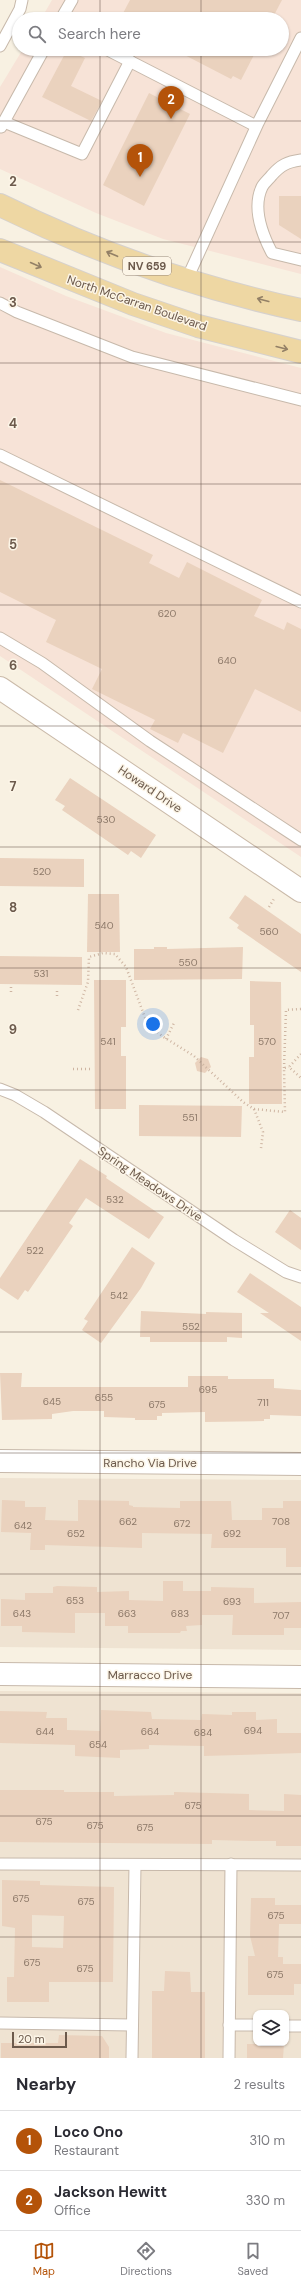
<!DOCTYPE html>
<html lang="en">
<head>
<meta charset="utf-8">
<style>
	:root { --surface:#fff; --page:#f2f2f3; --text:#2b2b33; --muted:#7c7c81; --line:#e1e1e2; --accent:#b45309 }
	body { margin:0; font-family:"DM Sans",sans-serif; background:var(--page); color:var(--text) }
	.controls { position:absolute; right:12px; bottom:12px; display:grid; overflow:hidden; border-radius:8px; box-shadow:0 1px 3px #0004 }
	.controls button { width:36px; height:36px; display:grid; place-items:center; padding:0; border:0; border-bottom:1px solid var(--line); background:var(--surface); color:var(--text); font:20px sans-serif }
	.scale { position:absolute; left:12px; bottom:10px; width:55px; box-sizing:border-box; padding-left:4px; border:2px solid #6c5a4c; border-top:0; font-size:11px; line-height:14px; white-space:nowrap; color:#6c5a4c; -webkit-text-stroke:3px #fcf5e7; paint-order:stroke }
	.you { position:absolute; left:153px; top:1024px; width:14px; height:14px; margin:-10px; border:3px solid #fff; border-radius:50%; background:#1a73e8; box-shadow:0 0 0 6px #1a73e833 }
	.badge { display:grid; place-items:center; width:26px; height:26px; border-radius:50%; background:var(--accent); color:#fff; font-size:13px; font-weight:700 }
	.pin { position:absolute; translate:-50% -33px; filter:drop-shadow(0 1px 2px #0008) }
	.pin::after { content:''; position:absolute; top:21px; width:14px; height:12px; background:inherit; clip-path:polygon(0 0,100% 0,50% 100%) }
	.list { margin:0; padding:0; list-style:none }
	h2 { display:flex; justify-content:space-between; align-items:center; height:52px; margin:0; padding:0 16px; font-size:17px }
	h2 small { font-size:13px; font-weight:400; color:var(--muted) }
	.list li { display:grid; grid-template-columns:26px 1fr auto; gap:12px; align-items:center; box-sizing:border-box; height:60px; padding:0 16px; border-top:1px solid var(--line) }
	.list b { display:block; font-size:15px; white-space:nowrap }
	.list p { margin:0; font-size:13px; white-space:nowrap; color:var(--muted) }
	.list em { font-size:13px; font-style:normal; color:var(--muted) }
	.icon { flex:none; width:22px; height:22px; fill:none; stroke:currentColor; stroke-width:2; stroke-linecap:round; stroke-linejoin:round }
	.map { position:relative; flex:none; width:301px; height:2058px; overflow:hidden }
	.search { position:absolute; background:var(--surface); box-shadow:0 1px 3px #0004; left:12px; right:12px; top:12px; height:44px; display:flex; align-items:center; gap:10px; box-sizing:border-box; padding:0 14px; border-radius:22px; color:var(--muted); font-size:15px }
	.sheet { height:172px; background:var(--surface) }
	nav { display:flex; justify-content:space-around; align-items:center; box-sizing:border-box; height:56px; border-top:1px solid var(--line); background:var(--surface); font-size:11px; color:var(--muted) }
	nav a { display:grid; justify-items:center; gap:2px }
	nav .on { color:var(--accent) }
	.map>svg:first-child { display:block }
</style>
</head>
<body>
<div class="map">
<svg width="301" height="2058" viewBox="0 0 301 2058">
	<rect width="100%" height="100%" fill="#f8f1e2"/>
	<g fill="#efe3d2" fill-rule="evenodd">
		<path d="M0 1478 301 1480V1650L0 1647Z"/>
		<path d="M0 1691 301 1693V2058H0ZM256 2013H286V2043H256Z"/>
	</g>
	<g fill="#f7e3d7">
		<path d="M52 0H301V274L163 239 96 213 0 169V87L23 49H282V19H41Z"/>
		<path d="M0 267 66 296 166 333 301 368V857L0 656Z"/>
	</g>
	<g fill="#ead2be" fill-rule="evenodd">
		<path d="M130 0H282L272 19H120Z"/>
		<path d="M173 49H257L241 80 233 76 231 79Z"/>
		<path d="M67 50 85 58 71 86 102 101 91 121 42 97Z"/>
		<path d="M149 93 190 114 144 206 103 185Z"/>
		<path d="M279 196H301V239L279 225Z"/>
		<path d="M0 480 153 555 149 563 179 578 187 562 262 600 254 616 284 630 287 622 301 629V712L255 689 223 753 183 733 178 743 150 729 155 720 92 689 102 669 46 642 56 620 0 592Z"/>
		<path d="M70 778 156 835 141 858 131 851 128 855 62 810 65 806 55 800Z"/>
		<path d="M0 858 84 859V887L0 886Z"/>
		<path d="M88 894H119L120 952H87Z"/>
		<path d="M245 895 301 934V972L237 928 239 925 229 918Z"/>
		<path d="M154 947H167V949L243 947 242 979 134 980V949H154Z"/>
		<path d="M0 956 82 957V985L0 984Z"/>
		<path d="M94 980H126V1027H121V1056H126V1109H95Z"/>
		<path d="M250 981 281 982 282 1104H249V1057H254V1025H250Z"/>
		<path d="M201 1057 208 1059 211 1067 205 1073 197 1071 195 1063Z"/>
		<path d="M139 1105 242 1106 241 1137 139 1136Z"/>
		<path d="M80 1159 107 1176 106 1178 164 1217 149 1239 86 1198 69 1223 73 1226 56 1251 28 1292 25 1290 18 1300 0 1288V1278Z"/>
		<path d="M290 1210 301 1218V1250L275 1232Z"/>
		<path d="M132 1247 155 1263 141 1288 101 1343 82 1330 88 1321 84 1319Z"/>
		<path d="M250 1273 301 1307V1341L260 1313H269L237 1292Z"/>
		<path d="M141 1311 206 1314V1312L242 1313V1338L227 1337V1342H150V1337H140Z"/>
		<path d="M0 1373H22L21 1387H188V1376H228V1379H274V1388L301 1390V1416L270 1415V1419H264V1421L205 1422V1412L162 1413V1416H157V1420H135V1418L104 1417V1411H73L52 1414V1419L2 1420Z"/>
		<path d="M2 1500 25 1501V1507H46L45 1520 78 1521V1500L129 1501V1505L133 1506V1507L180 1508V1501H231L232 1520H262V1508H283V1501H301V1567H286V1548H211L212 1534 142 1533V1548L45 1545V1550H30L31 1533 1 1532Z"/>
		<path d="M163 1581H183V1591H211V1587L254 1588V1603L301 1602V1628H284V1635H232L233 1615H202V1625L186 1626 187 1631H181L180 1633H128V1626H105V1613H75V1633L22 1632V1626H1V1599L25 1600V1593H53V1587L57 1586 97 1587V1592L129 1591V1600L163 1601Z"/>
		<path d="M101 1710 151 1712 152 1719 201 1720 202 1714 232 1715V1712H256V1720L277 1719V1733H301V1753L204 1756V1746L149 1745V1749L120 1750V1758L75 1756V1745L0 1743V1711L47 1712 46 1718H67V1730L100 1731Z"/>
		<path d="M0 1790H64V1792H114V1796L174 1795V1792L249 1794V1810L284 1811V1794L301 1795V1846H276V1841H252L212 1840V1844L0 1842Z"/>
		<path d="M2 1880 40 1881V1885L114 1887 113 1982H49V2002H7V1977H14L15 1928 2 1926ZM32 1915 64 1916 63 1948 32 1947Z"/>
		<path d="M251 1898H275V1905H301V1924H279L278 1957H283V1964H301V1984H294V1995H248V1956H255L250 1936Z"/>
		<path d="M165 1971 190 1972 191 1992H205V2058H152V1991H164Z"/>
		<path d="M59 2035 102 2036 109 2047V2058H1V2043H58Z"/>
		<path d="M247 2044H284L283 2058H247Z"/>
	</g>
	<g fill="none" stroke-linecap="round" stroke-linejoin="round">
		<g stroke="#c7b9ab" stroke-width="13">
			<g id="lane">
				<path d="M61 19 72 0"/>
				<path d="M0 46 20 9 22 0"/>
				<path d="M106 49 256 126"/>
				<path d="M4 122 82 154 130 61"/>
				<path d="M1 127 44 49"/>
				<path d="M301 160C287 162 281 165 272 175 269 179 264 183 262 187 252 208 262 234 272 253L301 260"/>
				<path d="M187 279 258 123 301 38"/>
				<path d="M0 303 17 312 132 357 301 400"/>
				<path d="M0 455 301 602"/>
				<path d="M0 638 42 663 150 741 301 840"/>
				<path d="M0 1089 15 1095 44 1112 234 1240 286 1272 301 1277"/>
				<path d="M0 1864 301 1865"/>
				<path d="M0 2023 132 2025"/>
				<path d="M229 2025H256"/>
				<path d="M286 2026H301"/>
				<path d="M132 2058 135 1865"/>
				<path d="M229 2058 231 1864"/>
			</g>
		</g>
		<g stroke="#c7b9ab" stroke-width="24">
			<g id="street">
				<path d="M0 1461 301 1464"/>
				<path d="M0 1674 301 1677"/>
			</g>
		</g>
		<g stroke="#cabaa9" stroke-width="24">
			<path id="secondary" d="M0 688 301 891"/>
		</g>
		<g stroke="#d6d1cd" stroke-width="24">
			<g id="primary">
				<path d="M0 205C95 252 198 288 301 310"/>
				<path d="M0 250 133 304 198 326 301 352"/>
			</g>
		</g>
		<g stroke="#ceb5a2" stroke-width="2.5" stroke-dasharray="1 3" stroke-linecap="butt">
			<path d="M269 907 275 897"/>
			<path d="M11 987V994"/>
			<path d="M57 996V988"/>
			<path d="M78 1010 88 982 89 957 103 953 115 954 126 967 147 1023 162 1036 194 1056 243 1102 254 1109 285 1112 284 1068 289 1067"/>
			<path d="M166 1039 174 1023"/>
			<path d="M301 1054 289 1067 301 1078"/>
			<path d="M284 1068 286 1010 301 1009"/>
			<path d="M73 1069H92"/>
			<path d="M254 1109 263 1132 261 1148"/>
		</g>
		<use href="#lane" stroke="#fff" stroke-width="11"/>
		<use href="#street" stroke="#fff" stroke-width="22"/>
		<use href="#secondary" stroke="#fff" stroke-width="22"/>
		<use href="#primary" stroke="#eed7a3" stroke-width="22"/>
	</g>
	<defs><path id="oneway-shaft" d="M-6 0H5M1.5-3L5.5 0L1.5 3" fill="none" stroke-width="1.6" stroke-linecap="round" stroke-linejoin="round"/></defs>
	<g stroke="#938066">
		<use href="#oneway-shaft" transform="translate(112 254) rotate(-157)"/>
		<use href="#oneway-shaft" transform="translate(36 265) rotate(24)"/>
		<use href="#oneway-shaft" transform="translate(263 300) rotate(-165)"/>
		<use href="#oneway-shaft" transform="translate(282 348) rotate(14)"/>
	</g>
	<path fill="none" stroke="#6c5a4c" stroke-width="1" stroke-opacity="0.55" d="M100 0V19M201 0V19M100 49V2058M201 49V2058M0 121H301M0 242H301M0 363H301M0 484H301M0 605H301M0 726H301M0 847H301M0 968H301M0 1090H301M0 1211H301M0 1332H301M0 1453H301M0 1574H301M0 1695H301M0 1816H301M0 1937H301"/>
	<g text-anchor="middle" stroke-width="3" stroke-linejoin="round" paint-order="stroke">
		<g font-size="10" fill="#8c7868">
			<text x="167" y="617">620</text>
			<text x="227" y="664">640</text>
			<text x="106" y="823">530</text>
			<text x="42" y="875">520</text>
			<text x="104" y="929">540</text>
			<text x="269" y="935">560</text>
			<text x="188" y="966">550</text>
			<text x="41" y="977">531</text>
			<text x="108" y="1045">541</text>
			<text x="267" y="1045">570</text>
			<text x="190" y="1121">551</text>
			<text x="115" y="1203">532</text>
			<text x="35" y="1254">522</text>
			<text x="119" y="1299">542</text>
			<text x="191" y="1330">552</text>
			<text x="208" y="1393">695</text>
			<text x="104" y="1401">655</text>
			<text x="52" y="1405">645</text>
			<text x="263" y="1406">711</text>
			<text x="157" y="1408">675</text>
			<text x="128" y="1525">662</text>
			<text x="281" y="1525">708</text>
			<text x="182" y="1527">672</text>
			<text x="23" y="1529">642</text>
			<text x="76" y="1537">652</text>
			<text x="232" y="1537">692</text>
			<text x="75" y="1604">653</text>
			<text x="232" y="1605">693</text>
			<text x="22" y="1617">643</text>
			<text x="127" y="1617">663</text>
			<text x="180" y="1617">683</text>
			<text x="281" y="1619">707</text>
			<text x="253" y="1734">694</text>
			<text x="45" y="1735">644</text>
			<text x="150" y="1735">664</text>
			<text x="203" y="1736">684</text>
			<text x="98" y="1748">654</text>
			<text x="193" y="1809">675</text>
			<text x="44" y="1825">675</text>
			<text x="95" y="1829">675</text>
			<text x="145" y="1831">675</text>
			<text x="21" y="1902">675</text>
			<text x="86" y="1905">675</text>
			<text x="276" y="1919">675</text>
			<text x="32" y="1966">675</text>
			<text x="85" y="1972">675</text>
			<text x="275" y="1978">675</text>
		</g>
		<rect fill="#fcf5e7" stroke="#97887a" stroke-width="1" x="123" y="257" width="48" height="18" rx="3"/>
		<g font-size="11" font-weight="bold" fill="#6c5a4c">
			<text x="147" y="270">NV 659</text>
		</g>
		<g font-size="12" fill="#6c5a4c" stroke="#fcf5e7">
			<text transform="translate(137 303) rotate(19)" y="4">North McCarran Boulevard</text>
			<text transform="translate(150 789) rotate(34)" y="4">Howard Drive</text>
			<text transform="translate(150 1184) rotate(34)" y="4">Spring Meadows Drive</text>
			<text x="150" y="1467">Rancho Via Drive</text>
			<text x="150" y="1679">Marracco Drive</text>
		</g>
	</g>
	<g font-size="13" text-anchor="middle" font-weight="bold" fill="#6c5a4c" stroke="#fcf5e7" stroke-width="3" stroke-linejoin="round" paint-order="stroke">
		<text x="13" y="186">2</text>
		<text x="13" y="307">3</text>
		<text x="13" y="428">4</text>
		<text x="13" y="549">5</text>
		<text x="13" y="670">6</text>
		<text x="13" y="791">7</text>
		<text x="13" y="912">8</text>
		<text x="13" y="1034">9</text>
	</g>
</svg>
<div class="controls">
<button><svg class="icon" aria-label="layers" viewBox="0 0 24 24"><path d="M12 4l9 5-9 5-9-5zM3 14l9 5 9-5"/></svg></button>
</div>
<div class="scale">20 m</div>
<div class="you"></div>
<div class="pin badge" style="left:140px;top:177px">1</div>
<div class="pin badge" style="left:171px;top:119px">2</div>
<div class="search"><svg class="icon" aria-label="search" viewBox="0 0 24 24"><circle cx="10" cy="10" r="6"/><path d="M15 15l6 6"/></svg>Search here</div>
</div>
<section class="sheet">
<h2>Nearby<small>2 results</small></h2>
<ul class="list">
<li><span class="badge">1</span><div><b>Loco Ono</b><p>Restaurant</p></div><em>310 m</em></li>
<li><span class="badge">2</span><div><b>Jackson Hewitt</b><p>Office</p></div><em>330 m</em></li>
</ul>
</section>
<nav>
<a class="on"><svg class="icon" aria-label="map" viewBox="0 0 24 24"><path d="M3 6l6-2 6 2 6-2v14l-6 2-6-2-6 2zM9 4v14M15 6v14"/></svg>Map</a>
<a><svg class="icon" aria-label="directions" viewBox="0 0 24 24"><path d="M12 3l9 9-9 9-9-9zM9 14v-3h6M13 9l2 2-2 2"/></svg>Directions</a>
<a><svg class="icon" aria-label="saved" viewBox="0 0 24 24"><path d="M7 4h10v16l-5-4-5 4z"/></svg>Saved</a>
</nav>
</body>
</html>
